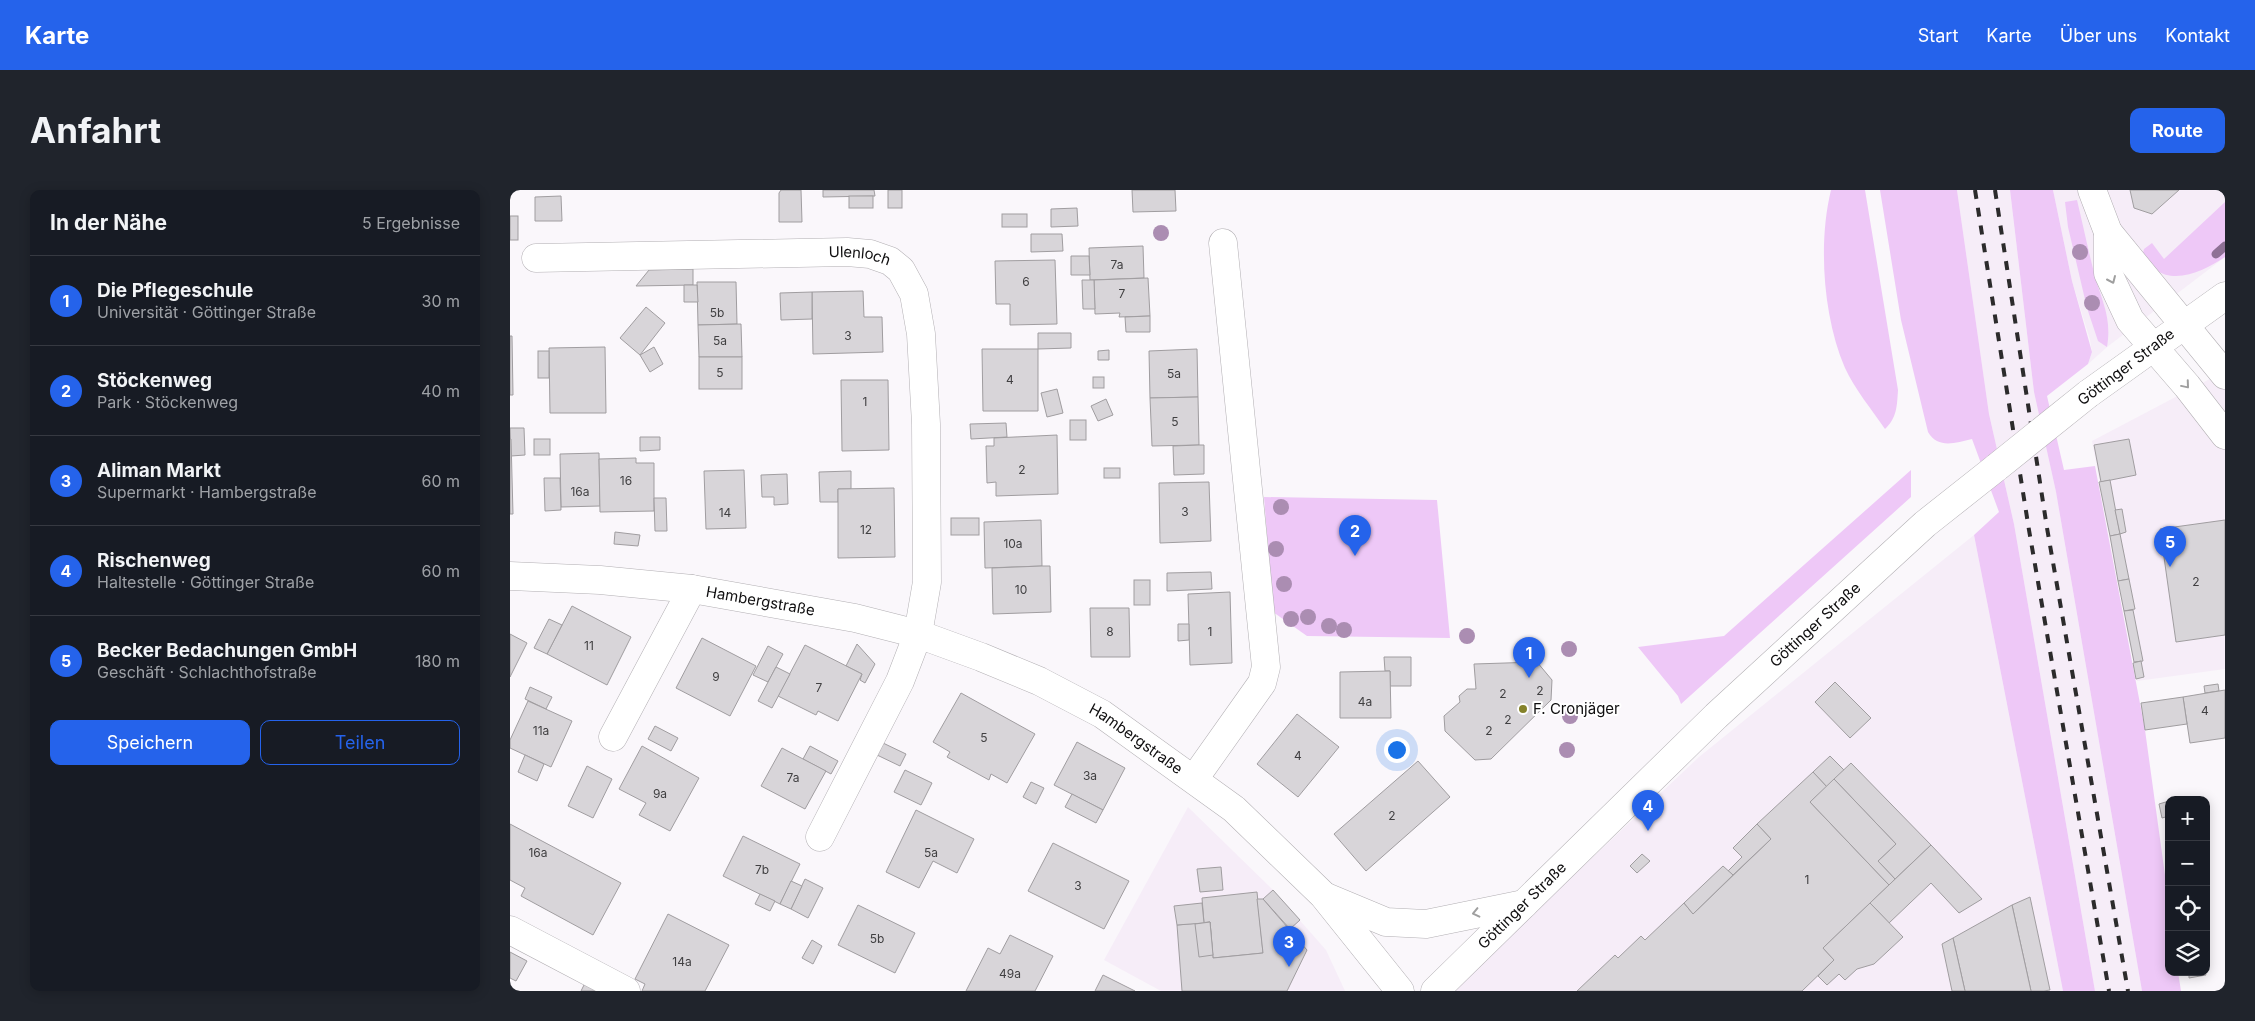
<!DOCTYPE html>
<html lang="de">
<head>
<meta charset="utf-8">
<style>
	:root { --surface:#171b24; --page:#20242c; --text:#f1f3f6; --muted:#9ea1a6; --line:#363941; --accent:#2563eb }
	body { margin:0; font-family:Inter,sans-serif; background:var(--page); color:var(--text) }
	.controls { position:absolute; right:15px; bottom:15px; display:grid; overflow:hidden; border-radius:10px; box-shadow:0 2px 12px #0003 }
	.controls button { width:45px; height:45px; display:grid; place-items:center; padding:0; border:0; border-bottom:1px solid var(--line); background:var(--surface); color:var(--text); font:25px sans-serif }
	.you { position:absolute; left:886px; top:559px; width:18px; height:18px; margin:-12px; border:4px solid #fff; border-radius:50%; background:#1a73e8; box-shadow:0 0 0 8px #1a73e833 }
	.badge { display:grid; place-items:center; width:32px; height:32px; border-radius:50%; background:var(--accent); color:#fff; font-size:16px; font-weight:700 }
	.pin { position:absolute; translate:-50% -41px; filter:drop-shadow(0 1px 2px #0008) }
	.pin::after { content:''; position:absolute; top:26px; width:18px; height:15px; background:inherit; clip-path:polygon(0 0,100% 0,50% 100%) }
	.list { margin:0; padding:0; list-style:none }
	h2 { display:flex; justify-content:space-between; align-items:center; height:65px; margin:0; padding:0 20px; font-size:21px }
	h2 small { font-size:16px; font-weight:400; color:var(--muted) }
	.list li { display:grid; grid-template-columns:32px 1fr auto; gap:15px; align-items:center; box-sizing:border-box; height:90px; padding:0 20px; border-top:1px solid var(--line) }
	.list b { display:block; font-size:19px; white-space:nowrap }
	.list p { margin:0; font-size:16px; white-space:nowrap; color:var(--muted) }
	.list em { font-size:16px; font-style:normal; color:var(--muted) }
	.actions { display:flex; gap:10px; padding:15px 20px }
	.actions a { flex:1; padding:11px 0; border:1px solid var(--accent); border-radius:10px; text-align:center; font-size:18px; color:var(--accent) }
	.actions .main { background:var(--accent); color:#fff }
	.icon { flex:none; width:28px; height:28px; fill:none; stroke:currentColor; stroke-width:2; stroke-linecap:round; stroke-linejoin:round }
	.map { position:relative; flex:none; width:1715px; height:801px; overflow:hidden; border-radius:10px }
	header { display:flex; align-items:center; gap:30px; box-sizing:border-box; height:70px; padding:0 25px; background:var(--accent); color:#fff }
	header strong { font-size:24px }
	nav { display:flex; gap:28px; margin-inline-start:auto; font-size:18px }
	.intro { display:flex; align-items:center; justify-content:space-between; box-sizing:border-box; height:120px; padding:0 30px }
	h1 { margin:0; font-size:35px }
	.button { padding:12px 22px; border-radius:10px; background:var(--accent); color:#fff; font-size:18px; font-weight:700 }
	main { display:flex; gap:30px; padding:0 30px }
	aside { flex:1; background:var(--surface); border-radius:10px; box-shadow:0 2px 12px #0003 }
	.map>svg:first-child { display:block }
</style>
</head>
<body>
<header>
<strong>Karte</strong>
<nav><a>Start</a><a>Karte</a><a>Über uns</a><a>Kontakt</a></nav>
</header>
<div class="intro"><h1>Anfahrt</h1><a class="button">Route</a></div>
<main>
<aside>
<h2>In der Nähe<small>5 Ergebnisse</small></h2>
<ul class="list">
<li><span class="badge">1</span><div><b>Die Pflegeschule</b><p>Universität · Göttinger Straße</p></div><em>30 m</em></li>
<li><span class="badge">2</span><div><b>Stöckenweg</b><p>Park · Stöckenweg</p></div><em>40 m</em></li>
<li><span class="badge">3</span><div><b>Aliman Markt</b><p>Supermarkt · Hambergstraße</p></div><em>60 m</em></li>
<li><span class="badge">4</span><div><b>Rischenweg</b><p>Haltestelle · Göttinger Straße</p></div><em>60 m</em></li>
<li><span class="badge">5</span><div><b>Becker Bedachungen GmbH</b><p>Geschäft · Schlachthofstraße</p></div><em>180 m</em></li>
</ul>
<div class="actions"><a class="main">Speichern</a><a>Teilen</a></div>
</aside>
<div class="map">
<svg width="1715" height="801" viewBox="0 0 1715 801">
	<rect width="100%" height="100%" fill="#faf7fb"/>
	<g fill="#f6edf8">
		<path d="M1447 0H1500L1524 202 1546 302 1632 801H1585L1504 334 1479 224Z"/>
		<path d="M1543 0H1715V67L1597 157 1578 174 1582 162 1580 150 1562 91Z"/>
		<path d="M1715 181V479L1627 491 1582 251Z"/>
		<path d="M1464 345 1553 801H941L1189 567Z"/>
		<path d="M678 617 763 700 816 760 835 801H651L594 770Z"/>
	</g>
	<g fill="#eec8f7">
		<path d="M1321 0H1355L1388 200C1387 216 1387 228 1375 239 1362 220 1344 198 1335 178 1313 127 1308 53 1321 0Z"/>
		<path d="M1370 0H1447L1479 224 1504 334 1585 801H1553L1464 345 1489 322 1462 249C1445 253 1428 259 1418 242L1391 130Z"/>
		<path d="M1500 0H1543L1562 91 1582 162 1578 174 1537 206 1554 280 1585 276 1635 540 1659 714V782H1668L1671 801H1632L1546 302 1524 202Z"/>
		<path d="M1567 10C1573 35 1578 60 1585 86 1592 112 1602 128 1597 157L1588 151 1577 118 1558 37 1555 12Z"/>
		<path d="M1715 12V67C1697 79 1667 95 1646 80 1641 76 1636 71 1632 66L1634 59 1642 53 1654 69Z"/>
		<path d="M1401 280V307L1171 514 1168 506 1128 457 1214 446Z"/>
		<path d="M754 307 927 310 940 448 797 446 763 422Z"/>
	</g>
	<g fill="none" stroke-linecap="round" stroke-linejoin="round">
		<path stroke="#8e7195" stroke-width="9" d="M1706 64 1715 56"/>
	</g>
	<g fill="#d8d5d9" stroke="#a09da0">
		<path d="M271 0H291L292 32H269V3Z"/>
		<path d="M313 0H364L365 6 313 7Z"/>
		<rect x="378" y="0" width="14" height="18"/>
		<path d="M622 0H665L666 21 623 22Z"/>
		<path d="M1620 0H1669L1642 24 1624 18Z"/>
		<path d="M51 6 52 31H25V7Z"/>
		<rect x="339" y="6" width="24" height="12"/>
		<path d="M567 18 568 36 541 37V19Z"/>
		<rect x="492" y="24" width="25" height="13"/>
		<rect x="0" y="26" width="8" height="24"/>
		<path d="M521 44H552L553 61 521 62Z"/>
		<path d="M633 56 634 88 580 90 579 58Z"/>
		<path d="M561 66H579L580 85H561Z"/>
		<path d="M545 70 547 134 500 135V114H486L485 71Z"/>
		<path d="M183 79V95L126 96 139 80Z"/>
		<path d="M638 88 640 126 609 127 610 123 585 124 584 90Z"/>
		<path d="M572 90H584L585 119H573Z"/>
		<path d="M187 92H226L227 134 188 135Z"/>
		<path d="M174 95H187L188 112H174Z"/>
		<path d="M353 101 354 127H372L373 162 303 164 302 102Z"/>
		<path d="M302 102V129L271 130 270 103Z"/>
		<path d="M136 117 155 133 130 165 110 148Z"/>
		<path d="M640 126V142H616L615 127Z"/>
		<path d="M231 134 232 167H189L188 135Z"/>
		<path d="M528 143H561V158L528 159Z"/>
		<path d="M0 146H2L3 205H0Z"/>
		<path d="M95 157 96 223H40L39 158Z"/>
		<path d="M144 157 153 174 140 182 130 165Z"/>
		<path d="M472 159H528V221H473Z"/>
		<path d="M687 159 688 207 640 208 639 161Z"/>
		<path d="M599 160V170H588V161Z"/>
		<rect x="28" y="161" width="11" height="27"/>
		<rect x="189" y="167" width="43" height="32"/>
		<rect x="583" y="187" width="11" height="11"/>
		<path d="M331 190H378L379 260 332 261Z"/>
		<path d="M547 199 553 223 537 227 531 203Z"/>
		<path d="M688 207 689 255 642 256 640 208Z"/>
		<path d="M596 209 603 225 588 231 581 216Z"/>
		<rect x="560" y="230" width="16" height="20"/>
		<path d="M496 233 497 247 461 249 460 234Z"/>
		<path d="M0 238H14L15 265 1 266Z"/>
		<path d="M547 245 548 304 486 306V292L477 293 476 256H484V248Z"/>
		<path d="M130 247H150V260L130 261Z"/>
		<path d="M1 249 3 324H0V249Z"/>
		<rect x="24" y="249" width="16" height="16"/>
		<path d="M1619 249 1626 285 1591 292 1584 255Z"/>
		<path d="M689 255H694V284L664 285 663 256Z"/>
		<path d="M89 263 90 316 51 317 50 264Z"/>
		<path d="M126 268V273H144V321L90 322 89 269Z"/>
		<rect x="594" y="278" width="16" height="10"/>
		<path d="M234 280 236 338 196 339 194 281Z"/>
		<path d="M341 281V299H328V312H310L309 282Z"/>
		<path d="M277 284 278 314 264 315V307H252L251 285Z"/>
		<path d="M34 288H50L51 320 35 321Z"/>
		<path d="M1600 290 1610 344 1600 346 1589 292Z"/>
		<path d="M699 292 701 351 650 353 649 293Z"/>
		<path d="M384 298 385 367 328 368V299Z"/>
		<path d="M144 308H156L157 341H145Z"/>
		<path d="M1612 319 1616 342 1610 344 1605 320Z"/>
		<rect x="441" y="328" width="28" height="17"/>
		<path d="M531 330 532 376 475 378 474 332Z"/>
		<path d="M1715 330V445L1666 452 1650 339Z"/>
		<path d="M105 342 130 345 128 356 104 354Z"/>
		<path d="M1610 344 1619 389 1608 391 1600 346Z"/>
		<path d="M532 376H540L541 422 483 424 482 378Z"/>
		<path d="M701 382 702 399 657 401V383Z"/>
		<path d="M1619 389 1625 419 1614 421 1608 391Z"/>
		<rect x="624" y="390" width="16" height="25"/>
		<path d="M720 402 722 473 680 475 678 404Z"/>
		<path d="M62 416 121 447 97 495 37 464Z"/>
		<path d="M580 418H619L620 467H581Z"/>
		<path d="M1623 420 1633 471 1624 472 1614 421Z"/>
		<path d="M39 429 52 435 37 464 24 458Z"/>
		<path d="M668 434H679V450L668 451Z"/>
		<path d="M0 444 17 453 0 487Z"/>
		<path d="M192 448 246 476 220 526 166 498Z"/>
		<path d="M347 454 365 474 355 493 350 490 352 484 336 476Z"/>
		<path d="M295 455 352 484 328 531 308 521 306 525 268 506Z"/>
		<path d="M258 456 273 464 258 492 243 485Z"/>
		<path d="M874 467H901V496H880V481H875Z"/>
		<path d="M1631 471 1634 487 1626 489 1623 473Z"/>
		<path d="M1027 472 1042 490 1041 510 981 569 965 570 935 541 934 526 950 512 949 506 957 499H966L964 474Z"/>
		<path d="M266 477 280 484 262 518 248 511Z"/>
		<path d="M880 481 881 528H830V482Z"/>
		<path d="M1325 492 1361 528 1340 548 1305 512Z"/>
		<path d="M1708 494 1709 501 1695 503 1694 496Z"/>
		<path d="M20 497 42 507 36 519 15 509Z"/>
		<path d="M1715 500V548L1680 553 1673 507Z"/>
		<path d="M451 503 525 544 497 593 481 584 479 590 437 567 440 562 423 552Z"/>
		<path d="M1673 507 1677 534 1635 540 1631 513Z"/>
		<path d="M18 511 62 531 41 577 0 558V550Z"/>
		<path d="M787 524 829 557 788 607 747 574Z"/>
		<path d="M145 536 168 548 161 561 138 549Z"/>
		<path d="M567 552 615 578 593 620 544 595Z"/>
		<path d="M373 553 396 564 390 576 367 565Z"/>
		<path d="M132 556 189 588 160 641 129 625 136 613 109 599Z"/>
		<path d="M300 556 328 571 321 584 293 569Z"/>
		<path d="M272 558 316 581 295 619 251 596Z"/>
		<path d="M15 565 34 574 27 591 8 582Z"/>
		<path d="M1320 566 1334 580 1317 597 1303 582Z"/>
		<path d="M908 571 940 607 856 681 824 644Z"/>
		<path d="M1341 573 1421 655 1385 689 1368 671 1386 654 1324 589Z"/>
		<path d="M77 576 102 589 83 628 58 616Z"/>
		<path d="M395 580 422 593 411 615 384 602Z"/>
		<path d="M1303 582 1317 597 1300 612 1379 695 1313 758 1324 770 1292 801H1067L1105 765 1108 768 1131 746 1135 750 1174 713 1183 724 1261 649 1247 634Z"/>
		<path d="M1324 589 1386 654 1368 671 1385 689 1379 695 1300 612Z"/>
		<path d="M521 592 534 598 526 614 513 607Z"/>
		<path d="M562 604 593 620 586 633 555 617Z"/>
		<path d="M1659 611V626L1652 628 1649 614Z"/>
		<path d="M406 620 464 649 447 683 423 671 409 698 376 682Z"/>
		<path d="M0 634 111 693 83 745 11 706 15 698 0 690Z"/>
		<path d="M1247 634 1261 649 1223 685 1218 681 1232 667 1223 658Z"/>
		<path d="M233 646 290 674 270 714 213 686Z"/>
		<path d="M543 653 619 691 594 739 518 701Z"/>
		<path d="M1421 655 1472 709 1449 723 1421 693 1379 733 1360 713Z"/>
		<path d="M1132 664 1140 671 1127 683 1120 676Z"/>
		<path d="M1213 676 1223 685 1183 724 1174 713Z"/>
		<path d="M711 677 713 700 690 702 687 679Z"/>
		<path d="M295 689 313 698 298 728 281 719Z"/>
		<path d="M281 691 292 696 281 719 270 714Z"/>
		<path d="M763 700 790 730 780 739 753 709Z"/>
		<path d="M747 702 753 763 703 768 700 732 694 733 692 708Z"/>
		<path d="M250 704 265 711 260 721 245 714Z"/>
		<path d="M1520 707 1540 800 1534 801H1521L1502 715Z"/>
		<path d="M747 709H753L797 760 777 801H672L667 735 700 732 703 768 753 763Z"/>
		<path d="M692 713 694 733 667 735 664 716Z"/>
		<path d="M1360 713 1393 747 1364 774 1347 779 1335 790 1329 784 1317 795 1308 786 1324 770 1313 758Z"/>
		<path d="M348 715 405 743 385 783 328 755Z"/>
		<path d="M1502 715 1521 801H1455L1443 748Z"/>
		<path d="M158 724 219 755 195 801H132L135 794 125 789Z"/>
		<path d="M700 732 703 765 689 767 685 734Z"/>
		<path d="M500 745 543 766 525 801H456L478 758 490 764Z"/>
		<path d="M1443 748 1455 801H1442L1432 754Z"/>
		<path d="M302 750 312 756 303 774 292 768Z"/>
		<path d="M0 762 17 771 6 791 0 788Z"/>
		<path d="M1679 782H1695L1696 785 1679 788Z"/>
		<path d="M593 785 625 801H585Z"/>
		<path d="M75 793 89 801H71Z"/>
	</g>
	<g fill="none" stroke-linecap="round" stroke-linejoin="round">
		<g stroke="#b2afb3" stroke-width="29">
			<g id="minor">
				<path d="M1582 0 1598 42V83L1620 130 1677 196 1715 245"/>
				<path d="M1598 42 1715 185"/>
				<path id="s1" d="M26 68 337 62 360 64 380 71 391 80 404 104 411 144 416 234 417 392 408 444 390 491 310 647"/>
				<path d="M1578 204 1715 106"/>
				<path id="s2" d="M0 386 90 390 182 399 345 428 408 444 471 467 529 491 592 524 724 619 813 705 890 801"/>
				<path d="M103 547 182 399"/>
				<path d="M684 589 752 493 756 477 713 53"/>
				<path d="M816 707 876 732 916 734 1014 714"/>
				<path d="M0 740 116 801"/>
				<path id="s3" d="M925 801 1206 526 1415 334 1487 277"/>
			</g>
		</g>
		<use href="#minor" stroke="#fff" stroke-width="28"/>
		<g stroke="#2c2b2c" stroke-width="4" stroke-dasharray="9 9" stroke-linecap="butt">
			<path d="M1465 0 1519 340 1599 801"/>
			<path d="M1485 0 1537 338 1618 801"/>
		</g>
		<g stroke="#b2afb3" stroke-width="29" stroke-linecap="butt">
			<path id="minor-bridge" d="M1487 277 1578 204"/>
		</g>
		<use href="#minor-bridge" stroke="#fff" stroke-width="28"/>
	</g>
	<g fill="#ab8db2">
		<circle cx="651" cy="43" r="8"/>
		<circle cx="1570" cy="62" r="8"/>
		<circle cx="1582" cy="113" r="8"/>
		<circle cx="771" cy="317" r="8"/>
		<circle cx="766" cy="359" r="8"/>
		<circle cx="774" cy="394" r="8"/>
		<circle cx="798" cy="427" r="8"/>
		<circle cx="781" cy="429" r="8"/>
		<circle cx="819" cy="436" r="8"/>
		<circle cx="834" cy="440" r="8"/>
		<circle cx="957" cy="446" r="8"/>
		<circle cx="1059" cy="459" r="8"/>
		<circle cx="1060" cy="526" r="8"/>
		<circle cx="1057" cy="560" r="8"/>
	</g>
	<defs><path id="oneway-chevron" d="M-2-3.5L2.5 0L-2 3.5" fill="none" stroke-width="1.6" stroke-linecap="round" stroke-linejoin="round" transform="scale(1.25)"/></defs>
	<g stroke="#9f9f9f">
		<use href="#oneway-chevron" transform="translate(1602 90) rotate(66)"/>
		<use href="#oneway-chevron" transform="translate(1676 195) rotate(50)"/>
		<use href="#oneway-chevron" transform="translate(966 723) rotate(167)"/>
	</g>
	<circle fill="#85822a" stroke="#fff" stroke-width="2" cx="1013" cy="519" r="5"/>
	<g text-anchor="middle" stroke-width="4" stroke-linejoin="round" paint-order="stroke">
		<g font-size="12" fill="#414042">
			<text x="607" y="79">7a</text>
			<text x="516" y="96">6</text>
			<text x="612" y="108">7</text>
			<text x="207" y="127">5b</text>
			<text x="338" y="150">3</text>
			<text x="210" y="155">5a</text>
			<text x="210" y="187">5</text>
			<text x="664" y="188">5a</text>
			<text x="500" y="194">4</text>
			<text x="355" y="216">1</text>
			<text x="665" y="236">5</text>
			<text x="512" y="284">2</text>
			<text x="116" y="295">16</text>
			<text x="70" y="306">16a</text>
			<text x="675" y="326">3</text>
			<text x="215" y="327">14</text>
			<text x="356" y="344">12</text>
			<text x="503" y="358">10a</text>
			<text x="1686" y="396">2</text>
			<text x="511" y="404">10</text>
			<text x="600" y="446">8</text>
			<text x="700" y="446">1</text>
			<text x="79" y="460">11</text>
			<text x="206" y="491">9</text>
			<text x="309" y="502">7</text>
			<text x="1030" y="505">2</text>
			<text x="993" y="508">2</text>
			<text x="855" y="516">4a</text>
			<text x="1695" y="525">4</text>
			<text x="998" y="534">2</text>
			<text x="31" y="545">11a</text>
			<text x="979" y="545">2</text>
			<text x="474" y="552">5</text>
			<text x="788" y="570">4</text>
			<text x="580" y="590">3a</text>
			<text x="283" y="592">7a</text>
			<text x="150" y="608">9a</text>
			<text x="882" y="630">2</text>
			<text x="28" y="667">16a</text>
			<text x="421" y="667">5a</text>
			<text x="252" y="684">7b</text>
			<text x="1297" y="694">1</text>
			<text x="568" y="700">3</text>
			<text x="367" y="753">5b</text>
			<text x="172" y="776">14a</text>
			<text x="500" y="788">49a</text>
		</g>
		<g font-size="15" fill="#0f0e0f" stroke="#fff">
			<text dy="5" stroke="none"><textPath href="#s1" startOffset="324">Ulenloch</textPath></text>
			<text transform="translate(1616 177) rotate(-37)" y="5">Göttinger Straße</text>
			<text dy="5" stroke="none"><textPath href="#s2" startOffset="252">Hambergstraße</textPath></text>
			<text dy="5" stroke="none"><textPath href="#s3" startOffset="528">Göttinger Straße</textPath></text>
			<text dy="5" stroke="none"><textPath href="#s2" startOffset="656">Hambergstraße</textPath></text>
			<text dy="5" stroke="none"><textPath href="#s3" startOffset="122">Göttinger Straße</textPath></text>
		</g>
		<g font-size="15" fill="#0f0e0f" stroke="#fff" text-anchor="start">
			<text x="1023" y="524">F. Cronjäger</text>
		</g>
	</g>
</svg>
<div class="controls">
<button>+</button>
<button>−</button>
<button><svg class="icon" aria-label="locate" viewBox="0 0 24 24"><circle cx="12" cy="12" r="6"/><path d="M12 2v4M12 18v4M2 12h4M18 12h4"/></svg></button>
<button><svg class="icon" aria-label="layers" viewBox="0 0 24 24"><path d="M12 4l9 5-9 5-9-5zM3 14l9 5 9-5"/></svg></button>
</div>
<div class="you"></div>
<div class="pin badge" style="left:1019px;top:488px">1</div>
<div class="pin badge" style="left:845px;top:366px">2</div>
<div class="pin badge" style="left:779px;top:777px">3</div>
<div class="pin badge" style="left:1138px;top:641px">4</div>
<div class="pin badge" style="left:1660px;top:377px">5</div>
</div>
</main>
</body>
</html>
